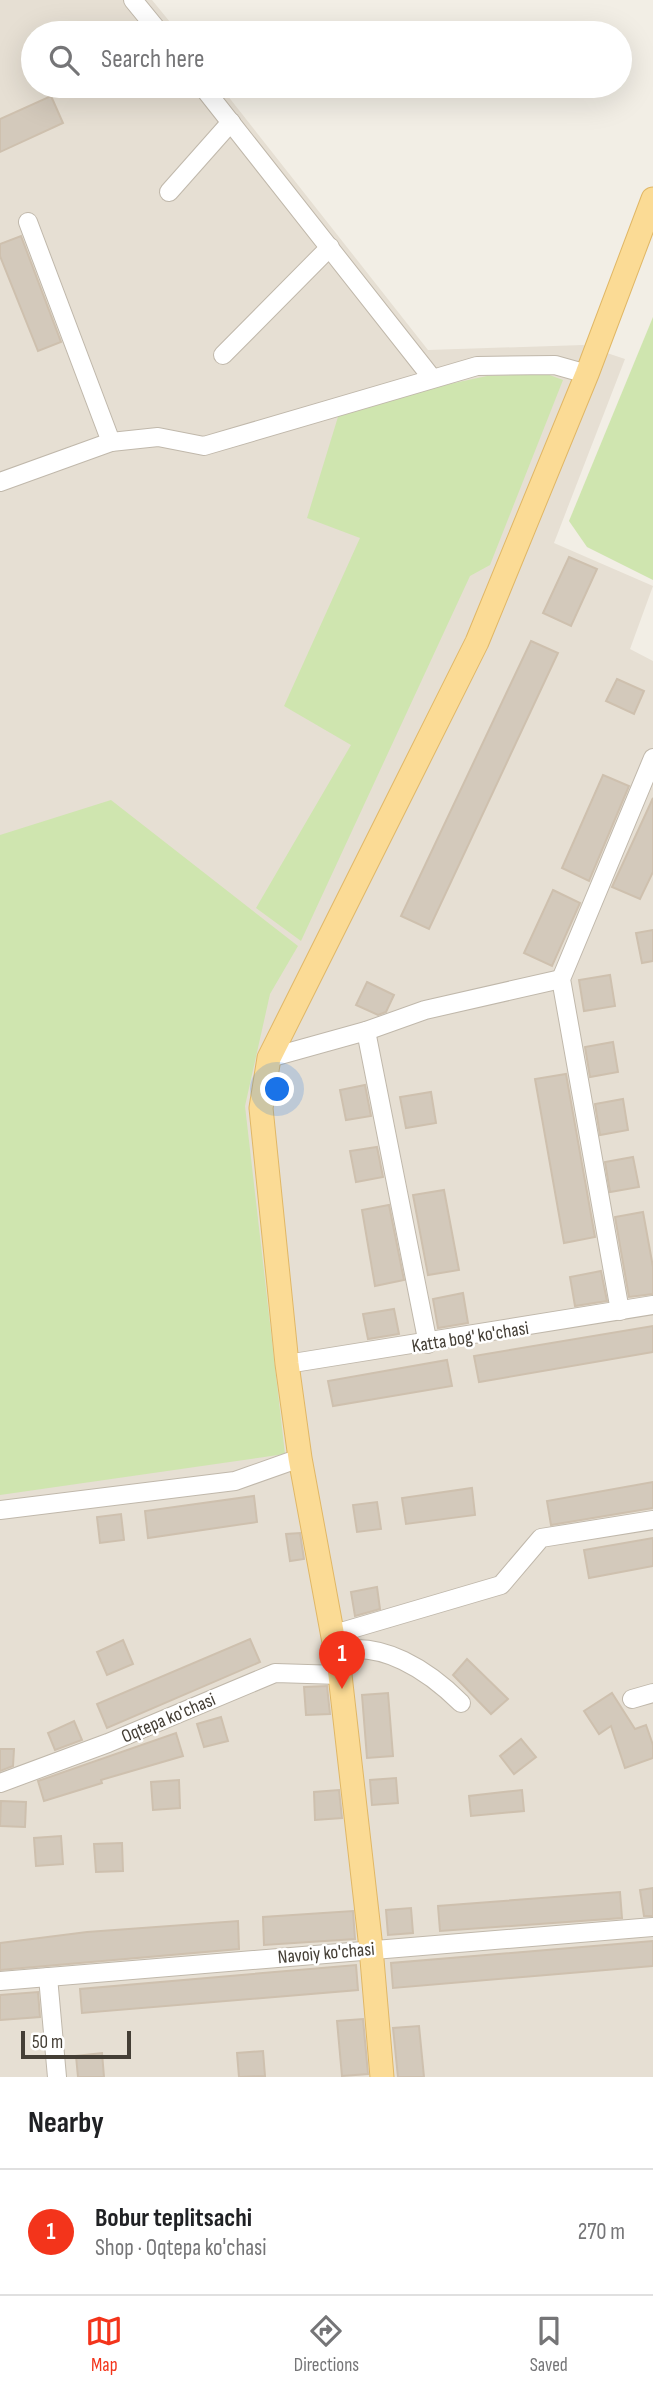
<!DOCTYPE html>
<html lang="en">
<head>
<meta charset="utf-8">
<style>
	:root { --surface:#fff; --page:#f2f2f2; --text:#202124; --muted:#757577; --line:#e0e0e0; --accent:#f3341b }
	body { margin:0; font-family:"Sofia Sans Condensed",sans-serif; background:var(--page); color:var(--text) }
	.scale { position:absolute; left:21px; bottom:18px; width:110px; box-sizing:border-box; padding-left:7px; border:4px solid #443e35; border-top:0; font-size:19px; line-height:24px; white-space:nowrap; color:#443e35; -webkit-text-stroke:5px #fff; paint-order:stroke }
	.you { position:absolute; left:278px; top:1090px; width:24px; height:24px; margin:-18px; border:5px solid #fff; border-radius:50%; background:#1a73e8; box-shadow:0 0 0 10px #1a73e833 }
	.badge { display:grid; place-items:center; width:46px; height:46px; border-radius:50%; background:var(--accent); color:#fff; font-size:23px; font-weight:700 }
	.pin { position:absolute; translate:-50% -58px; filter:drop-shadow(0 2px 4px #0008) }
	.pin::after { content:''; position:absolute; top:37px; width:24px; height:21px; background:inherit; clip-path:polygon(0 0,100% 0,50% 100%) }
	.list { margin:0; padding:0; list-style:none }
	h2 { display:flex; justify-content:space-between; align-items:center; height:91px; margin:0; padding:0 28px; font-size:30px }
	h2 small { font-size:23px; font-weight:400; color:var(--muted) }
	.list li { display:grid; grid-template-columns:46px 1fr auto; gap:21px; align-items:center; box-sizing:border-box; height:126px; padding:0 28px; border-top:2px solid var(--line) }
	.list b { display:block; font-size:26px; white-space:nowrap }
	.list p { margin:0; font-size:23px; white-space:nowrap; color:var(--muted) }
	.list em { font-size:23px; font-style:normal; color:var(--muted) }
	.icon { flex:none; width:38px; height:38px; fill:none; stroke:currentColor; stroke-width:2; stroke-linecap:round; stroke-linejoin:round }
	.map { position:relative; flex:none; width:653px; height:2077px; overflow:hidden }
	.search { position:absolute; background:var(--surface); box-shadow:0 7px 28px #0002; left:21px; right:21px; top:21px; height:77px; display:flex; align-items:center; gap:18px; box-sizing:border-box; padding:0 24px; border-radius:38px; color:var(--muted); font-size:26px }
	.sheet { height:217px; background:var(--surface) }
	nav { display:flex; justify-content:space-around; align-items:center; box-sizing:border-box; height:98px; border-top:2px solid var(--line); background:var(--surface); font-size:19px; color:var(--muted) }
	nav a { display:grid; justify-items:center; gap:4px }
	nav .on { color:var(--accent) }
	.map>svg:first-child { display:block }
</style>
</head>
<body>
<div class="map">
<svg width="653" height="2077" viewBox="0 0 653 2077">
	<rect width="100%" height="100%" fill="#f2eee5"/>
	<path fill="#e6dfd3" d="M0 0H152L179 33H33V86H220L428 350 583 345 625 359 554 543 653 586 630 649 653 661V2077H0Z"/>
	<g fill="#cfe5af">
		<path d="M653 317V580L587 547 569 521Z"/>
		<path d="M547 374 563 380 490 565 470 576 301 941 256 908 351 745 284 706 360 538 307 518 341 407 487 376Z"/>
		<path d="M111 800 298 946 270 994 245 1106 285 1454 0 1495V835Z"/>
	</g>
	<g fill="#d3c9bb" stroke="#cec0ae" stroke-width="2">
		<path d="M51 96 63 123 0 152V119Z"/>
		<path d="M21 236 61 342 38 351 0 256V244Z"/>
		<path d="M569 557 597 569 571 626 543 613Z"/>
		<path d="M531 641 558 653 429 929 401 916Z"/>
		<path d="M617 679 644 691 634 714 606 701Z"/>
		<path d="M603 775 629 786 589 881 562 868Z"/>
		<path d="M653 798V872L640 899 612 887Z"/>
		<path d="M553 890 580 903 552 966 524 953Z"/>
		<path d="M653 930V961L642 963 636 933Z"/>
		<path d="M610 975 615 1006 584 1011 579 980Z"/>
		<path d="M367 982 394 995 386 1012 378 1015 356 1005Z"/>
		<path d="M613 1042 618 1072 590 1077 585 1047Z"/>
		<path d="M566 1074 595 1237 564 1243 535 1079Z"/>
		<path d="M365 1085 371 1116 346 1120 340 1090Z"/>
		<path d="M431 1092 436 1123 406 1128 400 1097Z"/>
		<path d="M623 1099 628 1130 600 1135 595 1104Z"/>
		<path d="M377 1147 383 1177 356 1182 350 1151Z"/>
		<path d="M633 1157 639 1187 610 1192 605 1162Z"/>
		<path d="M444 1190 459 1270 428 1275 413 1195Z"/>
		<path d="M389 1205 404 1280 375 1286 362 1210Z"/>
		<path d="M643 1212 653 1267V1294L629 1297 615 1217Z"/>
		<path d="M601 1271 607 1301 575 1306 570 1277Z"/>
		<path d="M463 1293 468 1323 438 1328 433 1299Z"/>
		<path d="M394 1309 399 1334 368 1339 363 1314Z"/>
		<path d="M653 1326V1352L479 1382 474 1356Z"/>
		<path d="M447 1360 452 1386 333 1406 328 1381Z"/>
		<path d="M653 1482V1508L551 1525 547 1501Z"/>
		<path d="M472 1488 475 1515 406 1524 402 1498Z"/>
		<path d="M254 1496 257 1522 148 1538 145 1511Z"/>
		<path d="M377 1502 381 1529 357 1532 353 1505Z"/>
		<path d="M121 1514 124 1540 100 1543 97 1517Z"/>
		<path d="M300 1533 304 1559 290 1561 286 1534Z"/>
		<path d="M653 1538V1566L589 1578 584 1550Z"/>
		<path d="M377 1587 380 1609 355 1616 351 1592Z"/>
		<path d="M250 1639 260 1662 107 1728 97 1704Z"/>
		<path d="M123 1640 133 1664 107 1675 97 1652Z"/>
		<path d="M467 1659 508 1699 491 1714 453 1675Z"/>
		<path d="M327 1686 330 1714 306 1715 304 1687Z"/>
		<path d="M388 1693 393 1756 367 1758 362 1695Z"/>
		<path d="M612 1693 635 1729 646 1725 653 1745V1758L625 1768 611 1726 599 1734 584 1711Z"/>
		<path d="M221 1717 228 1741 204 1747 197 1724Z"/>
		<path d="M74 1721 82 1740 55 1750 48 1733Z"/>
		<path d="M176 1733 183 1756 101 1780 102 1783 44 1801 38 1781Z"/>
		<path d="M521 1739 536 1757 514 1774 500 1756Z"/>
		<path d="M0 1749H14L13 1766 0 1771Z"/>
		<path d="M396 1778 398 1803 372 1805 370 1780Z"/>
		<path d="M179 1780 180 1808 153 1810 151 1782Z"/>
		<path d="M339 1790 342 1818 315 1820 314 1792Z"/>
		<path d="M522 1790 524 1811 471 1816 469 1796Z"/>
		<path d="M1 1801 26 1802 25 1827 0 1826Z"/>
		<path d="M61 1836 63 1864 36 1866 34 1838Z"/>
		<path d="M122 1843 123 1871 96 1872 94 1844Z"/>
		<path d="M653 1888V1916H644L640 1890Z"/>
		<path d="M620 1892 622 1918 440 1931 438 1906Z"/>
		<path d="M411 1908 413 1933 388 1935 386 1910Z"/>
		<path d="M353 1911 355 1939 264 1945 263 1917Z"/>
		<path d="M238 1921 239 1949 0 1970V1943L87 1932Z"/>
		<path d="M653 1941V1966L393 1988 391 1963Z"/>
		<path d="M356 1965 358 1990 82 2013 80 1989Z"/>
		<path d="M38 1992 40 2017 0 2020V1995Z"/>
		<path d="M363 2019 368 2074 342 2076 337 2021Z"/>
		<path d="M419 2026 424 2077H398L393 2028Z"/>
		<path d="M263 2051 265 2076 239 2077 237 2053Z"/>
		<path d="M102 2053 104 2077H78L76 2056Z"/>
	</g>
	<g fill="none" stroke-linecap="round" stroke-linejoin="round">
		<g stroke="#c0b8ab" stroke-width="20">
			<g id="minor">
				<path d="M133 0 160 33"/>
				<path d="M202 86 432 378"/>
				<path d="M169 192 231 122"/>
				<path d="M28 222 111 442"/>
				<path d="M223 355 330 247"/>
				<path d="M0 482 111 442 158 437 204 446 477 366 555 365 587 374"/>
				<path d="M366 1031 428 1344"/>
				<path d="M269 1058 366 1031 425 1010 561 979"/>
				<path d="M620 1311 561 979 653 758"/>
				<path d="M287 1364 653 1305"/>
				<path d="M0 1510 235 1481 300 1458"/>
				<path d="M331 1635 501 1585 541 1538 653 1520"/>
				<path d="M335 1652C381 1639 429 1671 461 1703"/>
				<path d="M632 1699 653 1693"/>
				<path d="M0 1783 108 1743 275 1673 340 1675"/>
				<path d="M48 1977 57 2077"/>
				<path d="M0 1981 653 1927"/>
			</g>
		</g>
		<g stroke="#e0b766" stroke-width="25">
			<path id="major" d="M382 2077 371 1948 340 1675 300 1458 287 1364 261 1108 269 1058 477 642 587 374 653 199"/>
		</g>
		<use href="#minor" stroke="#fff" stroke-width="18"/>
		<use href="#major" stroke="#fbdb95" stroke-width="23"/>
	</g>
	<g text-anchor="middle" stroke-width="5" stroke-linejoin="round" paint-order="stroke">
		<g font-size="19" fill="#443e35" stroke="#fff">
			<text transform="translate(470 1336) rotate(-9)" y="7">Katta bog' ko'chasi</text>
			<text transform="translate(168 1717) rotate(-23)" y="7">Oqtepa ko'chasi</text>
			<text transform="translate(326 1952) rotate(-5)" y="7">Navoiy ko'chasi</text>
		</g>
	</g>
</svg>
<div class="scale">50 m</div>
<div class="you"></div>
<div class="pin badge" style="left:342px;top:1689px">1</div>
<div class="search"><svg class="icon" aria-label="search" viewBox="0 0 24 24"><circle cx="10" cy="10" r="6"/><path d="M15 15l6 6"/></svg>Search here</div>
</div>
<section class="sheet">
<h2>Nearby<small></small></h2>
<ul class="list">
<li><span class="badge">1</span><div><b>Bobur teplitsachi</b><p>Shop · Oqtepa ko'chasi</p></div><em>270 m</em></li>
</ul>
</section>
<nav>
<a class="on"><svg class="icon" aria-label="map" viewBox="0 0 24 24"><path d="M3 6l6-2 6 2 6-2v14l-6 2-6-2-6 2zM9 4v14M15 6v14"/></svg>Map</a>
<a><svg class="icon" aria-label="directions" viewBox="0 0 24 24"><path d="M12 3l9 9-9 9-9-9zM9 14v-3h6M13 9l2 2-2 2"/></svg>Directions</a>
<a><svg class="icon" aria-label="saved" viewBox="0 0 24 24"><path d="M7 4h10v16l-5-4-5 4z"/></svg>Saved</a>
</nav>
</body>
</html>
